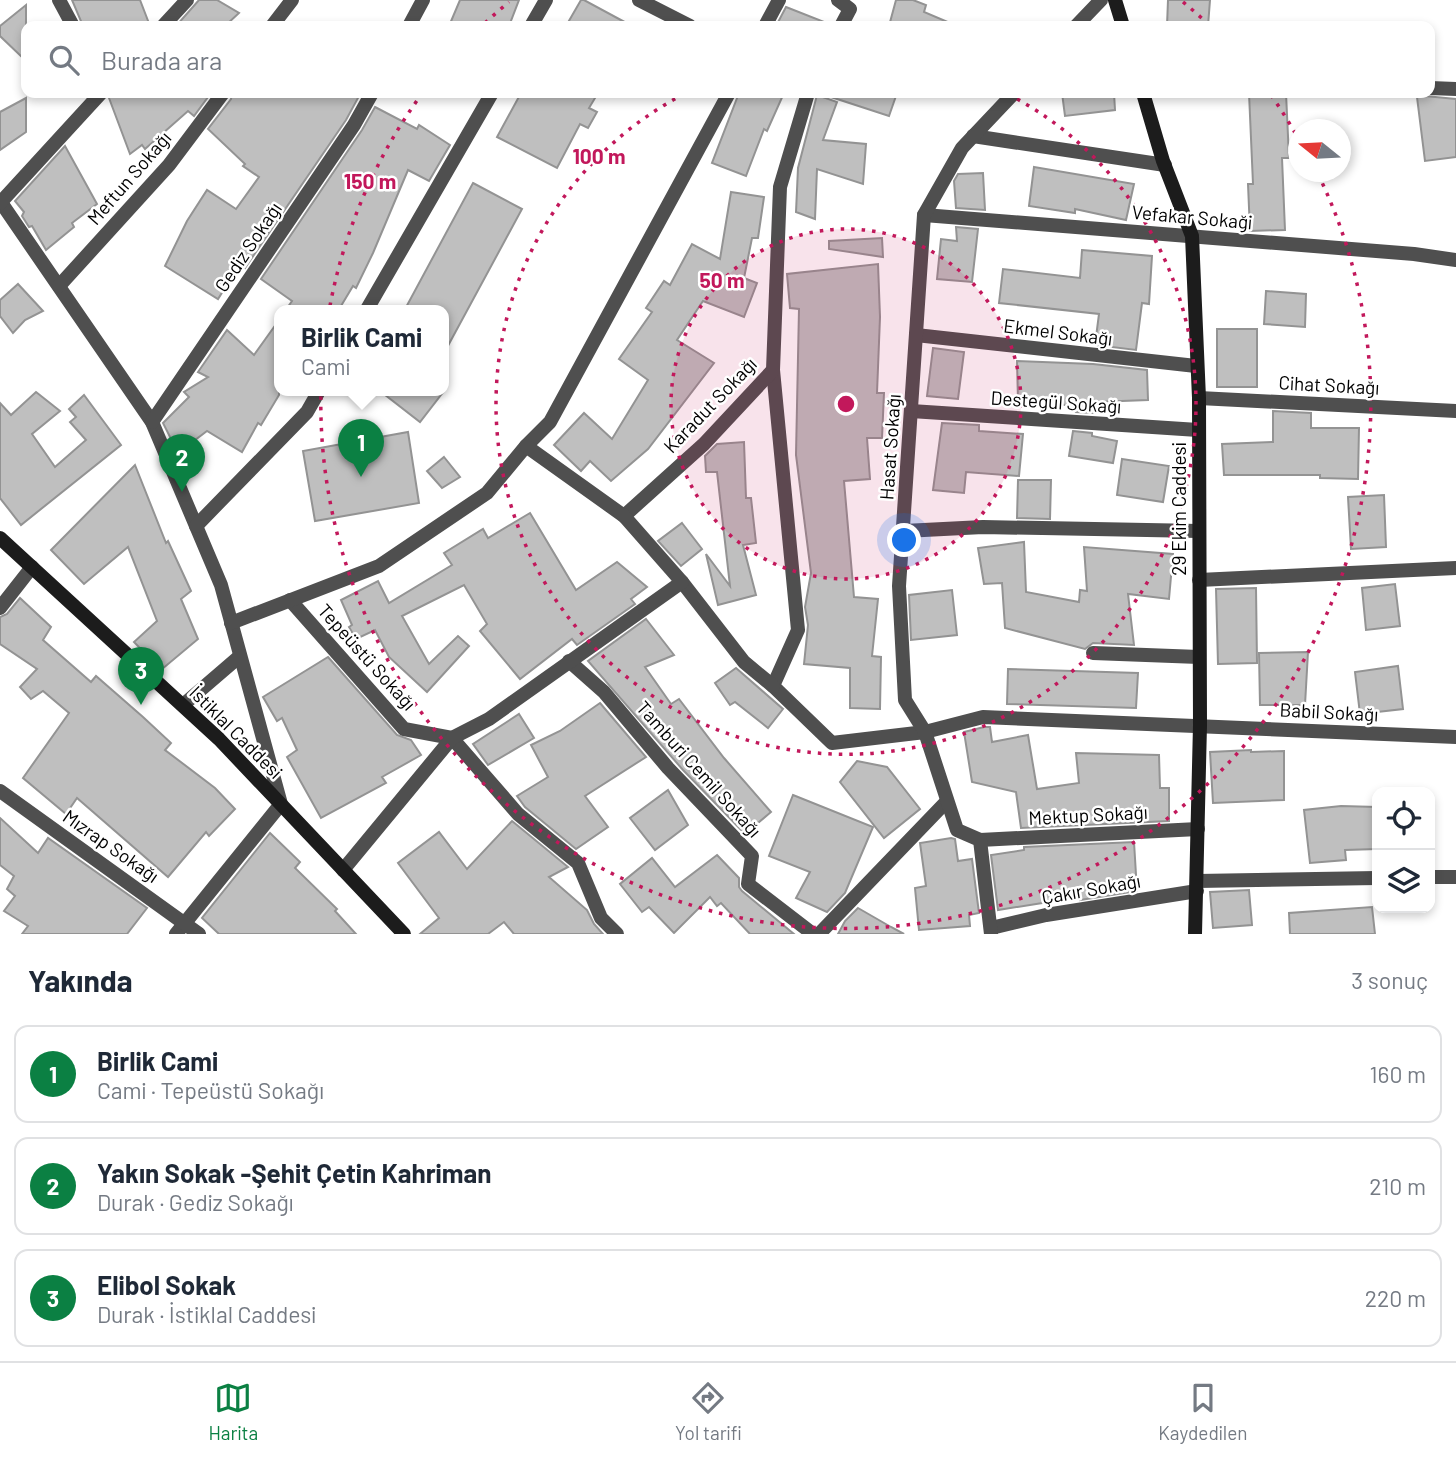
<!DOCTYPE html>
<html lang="tr">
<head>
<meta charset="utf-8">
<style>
	:root { --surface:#fff; --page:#f6f6f7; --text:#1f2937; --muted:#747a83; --line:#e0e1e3; --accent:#0b8043 }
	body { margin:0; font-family:Barlow,sans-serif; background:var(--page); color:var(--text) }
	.controls { position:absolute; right:21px; bottom:21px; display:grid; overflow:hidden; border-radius:14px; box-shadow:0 4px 10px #0003 }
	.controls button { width:63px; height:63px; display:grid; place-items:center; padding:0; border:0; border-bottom:2px solid var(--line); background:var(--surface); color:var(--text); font:35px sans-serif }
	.compass { position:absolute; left:1288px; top:119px; width:63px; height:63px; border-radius:50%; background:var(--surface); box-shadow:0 4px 10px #0003; rotate:288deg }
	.you { position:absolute; left:905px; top:541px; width:24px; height:24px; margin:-18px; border:5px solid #fff; border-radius:50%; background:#1a73e8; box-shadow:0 0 0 10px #1a73e833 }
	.badge { display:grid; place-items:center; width:46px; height:46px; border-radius:50%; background:var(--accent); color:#fff; font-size:23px; font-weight:700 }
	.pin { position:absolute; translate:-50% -58px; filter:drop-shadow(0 2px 4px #0008) }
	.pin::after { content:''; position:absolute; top:37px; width:24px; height:21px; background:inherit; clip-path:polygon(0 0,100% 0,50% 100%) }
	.popup { position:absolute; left:274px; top:305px; width:175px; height:91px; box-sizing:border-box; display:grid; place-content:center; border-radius:14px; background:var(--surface); filter:drop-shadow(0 2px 5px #0005); font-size:23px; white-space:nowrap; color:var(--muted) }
	.popup b { font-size:26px; color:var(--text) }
	.popup::after { content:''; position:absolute; left:50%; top:100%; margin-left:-14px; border:14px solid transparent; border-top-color:var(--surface) }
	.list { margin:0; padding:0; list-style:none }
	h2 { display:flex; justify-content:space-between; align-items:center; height:91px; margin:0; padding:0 28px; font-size:30px }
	h2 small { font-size:23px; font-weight:400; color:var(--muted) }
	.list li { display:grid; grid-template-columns:46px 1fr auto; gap:21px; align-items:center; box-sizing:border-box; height:98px; margin:0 14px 14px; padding:0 14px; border:2px solid var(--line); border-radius:14px }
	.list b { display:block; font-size:26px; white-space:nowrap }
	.list p { margin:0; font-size:23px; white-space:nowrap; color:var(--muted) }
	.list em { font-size:23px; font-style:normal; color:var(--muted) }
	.icon { flex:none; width:38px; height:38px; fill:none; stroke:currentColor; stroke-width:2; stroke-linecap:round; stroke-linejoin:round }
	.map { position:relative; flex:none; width:1456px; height:934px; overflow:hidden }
	.search { position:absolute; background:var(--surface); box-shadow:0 4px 10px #0003; left:21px; right:21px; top:21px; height:77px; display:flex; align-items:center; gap:18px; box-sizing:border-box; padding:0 24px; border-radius:14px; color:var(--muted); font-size:26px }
	.sheet { height:427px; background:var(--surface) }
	nav { display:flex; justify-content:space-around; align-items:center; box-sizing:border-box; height:98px; border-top:2px solid var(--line); background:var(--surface); font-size:19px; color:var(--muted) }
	nav a { display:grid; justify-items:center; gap:4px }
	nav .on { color:var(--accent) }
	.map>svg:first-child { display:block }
</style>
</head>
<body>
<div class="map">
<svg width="1456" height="934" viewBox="0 0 1456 934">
	<rect width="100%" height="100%" fill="#fff"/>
	<g fill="#bfbfbf" stroke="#939393" stroke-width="2">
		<path d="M72 0H140L150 26H83Z"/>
		<path d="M199 0H217L239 13 225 26H176Z"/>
		<path d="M460 0H519L509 26H449Z"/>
		<path d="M581 0H584L632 26H566Z"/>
		<path d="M896 0H913L926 5 924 12 957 26H889Z"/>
		<path d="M1168 0H1210L1208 26H1167Z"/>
		<path d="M26 5V61L0 36V26Z"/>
		<path d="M786 7 832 25 831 26H776Z"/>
		<path d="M110 93H211L194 116 188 111 145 149 142 145 130 154 109 98Z"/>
		<path d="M232 93H349L358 98 346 120 245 268 240 264 218 299 165 266 187 221 207 190 236 209 259 177 243 166 245 164 208 129 231 99Z"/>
		<path d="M521 93H598L589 108 597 112 588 128 580 124 557 168 497 137Z"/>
		<path d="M739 93H784L767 131 764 129 746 176 712 163Z"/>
		<path d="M829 93H897L889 116 828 96Z"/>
		<path d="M1062 93H1114L1115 110 1065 116Z"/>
		<path d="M1249 93H1286L1289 158H1282L1285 230 1250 231 1248 184H1253Z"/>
		<path d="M817 95 837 102 823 140 866 144 863 184 817 169 815 219 796 212 798 168Z"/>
		<path d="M1425 96 1456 99V157L1425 161 1417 97Z"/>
		<path d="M26 98V132L0 150V112Z"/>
		<path d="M375 107 417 129 419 125 450 145 429 181 408 170 373 253 356 288 353 286 338 311H285L292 301 261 279 362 130Z"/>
		<path d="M65 146 97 204 72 223 74 227 46 250 32 226 29 227 22 216 24 212 15 201Z"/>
		<path d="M1034 167 1134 184 1126 220 1075 209V213L1029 206Z"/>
		<path d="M983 173 985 210 956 208 954 181 958 174Z"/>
		<path d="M473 183 522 209 443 355V311H404Z"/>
		<path d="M731 192 764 197 758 238H752L744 278 757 283 744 317 703 301 677 340 714 363 648 449 611 481 590 461 581 471 554 445 584 413 612 439 648 380 619 359 652 312 646 308 664 281 670 285 692 244 720 259Z"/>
		<path d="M956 227 978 229 972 282 937 279 941 239 957 241Z"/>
		<path d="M882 238 883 257 829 249V241Z"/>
		<path d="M1082 250 1152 256 1149 304 1142 303 1136 350 1095 345 1099 314 999 303 1003 269 1080 278Z"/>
		<path d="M878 264 880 317 877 393H884L882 438H867L870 479 844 481 854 597 878 599 872 656 881 657 880 709 850 708V668L804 664 808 625 805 607 811 573 796 455 799 309 790 308 787 274Z"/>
		<path d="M18 284 43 311 25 320 13 333 0 316V300Z"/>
		<path d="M1266 291 1306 294 1305 327 1264 324Z"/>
		<path d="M279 320V395L261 425 258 423 242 452 207 431 178 453 163 423 189 397 184 392 208 377 198 372 227 330 254 355Z"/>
		<rect x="1217" y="329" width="40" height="58"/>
		<path d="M933 348 964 352 958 399 927 396Z"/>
		<path d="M1017 361 1093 364 1147 370 1148 400 1095 402 1094 413 1076 412 1078 406 1018 401Z"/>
		<path d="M380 391H444L420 422Z"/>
		<path d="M36 392 60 411 32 434 55 467 86 440 70 422 76 417 69 409 84 395 121 445 21 525 0 498V403L11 415Z"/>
		<path d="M1273 411 1311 413V428H1359L1358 479 1320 478V475H1224L1222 444 1273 442Z"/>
		<path d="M942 423 979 425V431L1023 434 1019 476 966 472 964 493 933 490Z"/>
		<path d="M1073 431 1092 433V436L1117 441 1113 463 1069 456Z"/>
		<path d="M408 432 419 503 315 521 303 451Z"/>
		<path d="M744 442 746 498H751L756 543 743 545 756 595 718 605 706 554 730 586 717 472H706L705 456 717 444Z"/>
		<path d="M444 457 460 477 442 488 427 471Z"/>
		<path d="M1122 459 1169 466 1163 502 1117 495Z"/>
		<path d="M135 465 166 543 168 541 191 591 181 599 198 639 161 670 134 642 157 621 128 547 84 584 51 550Z"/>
		<path d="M1018 480H1051L1050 519 1017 518Z"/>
		<path d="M1384 495 1386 547 1351 549 1348 497Z"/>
		<path d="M530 513 576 590 617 562 647 587 631 599 635 604 577 645 572 639 520 679 480 631 487 624 464 585 402 616 429 664 458 636 469 646 427 692 389 657 375 630 356 639 349 627 352 625 341 600 378 581 389 603 452 565 444 553 483 529 488 538Z"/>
		<path d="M682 523 702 549 681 566 658 541Z"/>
		<path d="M1024 542 1026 592 1079 602 1080 590 1087 591 1084 547 1173 554 1169 599 1128 594 1134 645 1093 643 1085 649 1005 628 1002 583 984 584 978 548Z"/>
		<path d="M1395 584 1400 626 1366 630 1362 588Z"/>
		<path d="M1256 588 1257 663 1218 664 1216 589Z"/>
		<path d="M952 590 957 635 911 640 909 595Z"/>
		<path d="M20 598 51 627 43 640 91 682 96 676 143 717 171 743 165 750 215 788 235 809 209 836 206 832 168 877 77 798 66 814 23 778 69 713 43 691 31 699 20 687 37 669 0 644V617L7 614Z"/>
		<path d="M646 619 674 655 645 667 671 704 679 699 724 758 771 812 745 834 683 770 588 661Z"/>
		<path d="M1308 652 1305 705H1260L1259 653Z"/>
		<path d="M328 657 397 735 411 740 421 755 382 777 386 783 321 818 287 757 297 750 282 718 277 721 263 697Z"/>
		<path d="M1398 666 1403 709 1360 714 1355 672Z"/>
		<path d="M736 668 783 709 768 728 735 702 730 705 715 683Z"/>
		<path d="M1008 669 1138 673 1136 708 1007 704Z"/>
		<path d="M600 703 646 757 585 796 608 827 576 849 525 807 517 796 548 777 531 745 560 731Z"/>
		<path d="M519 714 534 738 488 765 473 744Z"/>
		<path d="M984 727H990L992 742 1028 735 1037 789 1079 783 1076 753 1159 755 1160 788H1169V821L1021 828 1016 792 972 782 964 732Z"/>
		<path d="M1251 750V752L1284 751V800L1213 803 1210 752Z"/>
		<path d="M857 761 887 767 920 809 884 838 840 782Z"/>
		<path d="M668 790 688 825 655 850 630 818Z"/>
		<path d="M793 795 873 827 845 893 827 912 796 898 810 872 769 856Z"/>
		<path d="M1341 806 1377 807V849L1345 850 1346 860 1310 863 1304 810Z"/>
		<path d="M0 818 38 853 48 838 147 908 127 934H22L28 926 4 911 15 896 7 889 14 876 0 865Z"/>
		<path d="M512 821 568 867 549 877 587 910 594 924 603 934H514L504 922 488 934H420L439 918 398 863 439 832 467 869Z"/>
		<path d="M270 833 300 862 295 868 337 909 335 911 356 934H219L202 918Z"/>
		<path d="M951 838 955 839 958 861 972 859 979 913 969 915 970 926 919 930 915 888 926 886 920 843Z"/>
		<path d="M1134 842 1137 891 1080 900V897L998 910 991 855 1024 850V847Z"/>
		<path d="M717 855 739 878V887L742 891 794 934H750L721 903 717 906 710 897 674 933 649 907 642 912 620 884 652 858 675 887Z"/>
		<path d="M1249 890 1252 925 1213 928 1210 892Z"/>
		<path d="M1372 907 1375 934H1290L1289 913Z"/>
		<path d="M858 908 891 927 904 934H838L845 921Z"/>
	</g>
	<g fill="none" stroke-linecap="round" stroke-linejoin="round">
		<g stroke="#4f4f4f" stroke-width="14">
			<path d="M59 0 73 26"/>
			<path d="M639 0 690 26"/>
			<path d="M838 0 850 9 841 26"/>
			<path d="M163 26 187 0"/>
			<path d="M272 26 292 0"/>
			<path d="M409 26 423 0"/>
			<path d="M531 26 546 0"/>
			<path d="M765 26 779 0"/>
			<path d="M1076 26 1101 0"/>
			<path d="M1430 88 1456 89"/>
			<path d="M973 136 1165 165"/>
			<path d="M0 201 152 422 221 585 281 804 176 934"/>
			<path d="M0 203 101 93"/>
			<path d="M924 215 1414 254 1456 260"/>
			<path d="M59 286 169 165 223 93"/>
			<path d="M366 311 492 93"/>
			<path d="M916 335 1196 366"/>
			<path d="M773 370 798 630 773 686 832 743 925 732 983 717 1456 737"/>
			<path d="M1199 398 1456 411"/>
			<path d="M911 411 1198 430"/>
			<path d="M152 422 354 125 372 93"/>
			<path d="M624 516 704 444 773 370 780 187 808 93"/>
			<path d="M196 526 307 412 319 391"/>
			<path d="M904 531 983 527 1199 531"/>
			<path d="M1199 580 1456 568"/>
			<path d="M682 582 744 662 773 686"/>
			<path d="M290 600 404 729 452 738 518 814 578 863 601 918 617 934"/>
			<path d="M0 608 32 567"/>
			<path d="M231 623 379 566 487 493 526 446 550 422 729 93"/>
			<path d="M1093 653 1199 657"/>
			<path d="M569 661 604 692 668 768 752 856 748 884 813 934"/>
			<path d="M183 705 240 656"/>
			<path d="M0 791 199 934"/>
			<path d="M980 840 1198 829"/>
			<path d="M343 870 452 738 489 719 682 582 624 516 526 446"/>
			<path d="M1430 877H1456"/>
			<path d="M1197 881 1377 878"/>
			<path d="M991 928 1046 915 1197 891"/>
			<path d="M819 934 947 801"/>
			<path d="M991 934 980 840 957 830 925 732 905 700 899 586 924 215 962 148 1014 93"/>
		</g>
		<g stroke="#1c1c1c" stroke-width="14">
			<path d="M1115 0 1123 26"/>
			<path d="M1143 93 1163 161 1192 236 1199 398 1200 725 1195 934"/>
			<path d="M0 538 219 739 404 934"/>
		</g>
	</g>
	<circle cx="846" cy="404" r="175" fill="#c2185b" fill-opacity=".12"/>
	<g fill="none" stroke="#c2185b" stroke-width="3.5" stroke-dasharray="3.5 7">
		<circle cx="846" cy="404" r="175"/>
		<path d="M1008 94A350 350 0 1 1 684 94"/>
		<path d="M485 23A525 525 0 0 1 509 2M1183 2A525 525 0 0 1 1207 23M1271 95A525 525 0 0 1 1298 138M1318 174A525 525 0 1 1 421 95"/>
	</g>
	<g text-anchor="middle" stroke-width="5" stroke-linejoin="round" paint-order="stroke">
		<g font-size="19" fill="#000" stroke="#fff">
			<text transform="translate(129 178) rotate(-49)" y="7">Meftun Sokağı</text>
			<text transform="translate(1192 217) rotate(5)" y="7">Vefakar Sokaği</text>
			<text transform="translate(248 247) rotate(-56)" y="7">Gediz Sokağı</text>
			<text transform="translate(1058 332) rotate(7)" y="7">Ekmel Sokağı</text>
			<text transform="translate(1329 385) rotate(3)" y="7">Cihat Sokağı</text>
			<text transform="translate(1056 402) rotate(4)" y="7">Destegül Sokağı</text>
			<text transform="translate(710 405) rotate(-46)" y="7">Karadut Sokağı</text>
			<text transform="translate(890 447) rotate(-86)" y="7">Hasat Sokağı</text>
			<text transform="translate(1179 509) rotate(-90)" y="7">29 Ekim Caddesi</text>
			<text transform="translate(367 657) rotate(48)" y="7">Tepeüstü Sokağı</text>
			<text transform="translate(1329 712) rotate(3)" y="7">Babil Sokağı</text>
			<text transform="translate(236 732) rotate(45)" y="7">İstiklal Caddesi</text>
			<text transform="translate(699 769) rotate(48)" y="7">Tamburi Cemil Sokağı</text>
			<text transform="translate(1088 815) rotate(-3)" y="7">Mektup Sokağı</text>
			<text transform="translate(111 846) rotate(35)" y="7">Mızrap Sokağı</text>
			<text transform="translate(1091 889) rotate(-10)" y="7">Çakır Sokağı</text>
		</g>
	</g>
	<circle cx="846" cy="404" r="10" fill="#c2185b" stroke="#fff" stroke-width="3.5"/>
	<g font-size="21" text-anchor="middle" font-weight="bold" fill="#c2185b" stroke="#fff" stroke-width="5" stroke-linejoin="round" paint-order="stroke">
		<text x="599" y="164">100 m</text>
		<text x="370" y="189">150 m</text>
		<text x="722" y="288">50 m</text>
	</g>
</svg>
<div class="controls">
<button><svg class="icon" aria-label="locate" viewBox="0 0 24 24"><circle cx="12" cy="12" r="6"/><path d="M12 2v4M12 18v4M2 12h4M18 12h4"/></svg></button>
<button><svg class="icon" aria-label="layers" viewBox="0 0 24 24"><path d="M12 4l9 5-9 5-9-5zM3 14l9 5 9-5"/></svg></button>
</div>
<svg class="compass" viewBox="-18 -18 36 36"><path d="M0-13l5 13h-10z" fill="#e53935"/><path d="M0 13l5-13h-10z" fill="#747a83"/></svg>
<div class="you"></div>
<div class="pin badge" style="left:361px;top:477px">1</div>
<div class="popup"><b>Birlik Cami</b>Cami</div>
<div class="pin badge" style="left:182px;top:492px">2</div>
<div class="pin badge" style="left:141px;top:705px">3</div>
<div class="search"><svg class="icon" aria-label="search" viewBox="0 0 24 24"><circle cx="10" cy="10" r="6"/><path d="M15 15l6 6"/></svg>Burada ara</div>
</div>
<section class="sheet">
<h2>Yakında<small>3 sonuç</small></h2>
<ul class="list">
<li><span class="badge">1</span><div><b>Birlik Cami</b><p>Cami · Tepeüstü Sokağı</p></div><em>160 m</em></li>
<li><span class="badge">2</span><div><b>Yakın Sokak -Şehit Çetin Kahriman</b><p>Durak · Gediz Sokağı</p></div><em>210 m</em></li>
<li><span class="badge">3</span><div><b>Elibol Sokak</b><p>Durak · İstiklal Caddesi</p></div><em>220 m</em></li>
</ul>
</section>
<nav>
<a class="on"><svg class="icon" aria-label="map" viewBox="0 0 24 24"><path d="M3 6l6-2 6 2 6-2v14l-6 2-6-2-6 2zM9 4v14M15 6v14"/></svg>Harita</a>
<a><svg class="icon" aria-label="directions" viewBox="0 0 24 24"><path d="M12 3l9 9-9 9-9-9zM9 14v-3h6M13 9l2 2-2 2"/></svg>Yol tarifi</a>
<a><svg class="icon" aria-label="saved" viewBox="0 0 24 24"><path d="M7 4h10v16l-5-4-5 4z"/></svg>Kaydedilen</a>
</nav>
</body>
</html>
